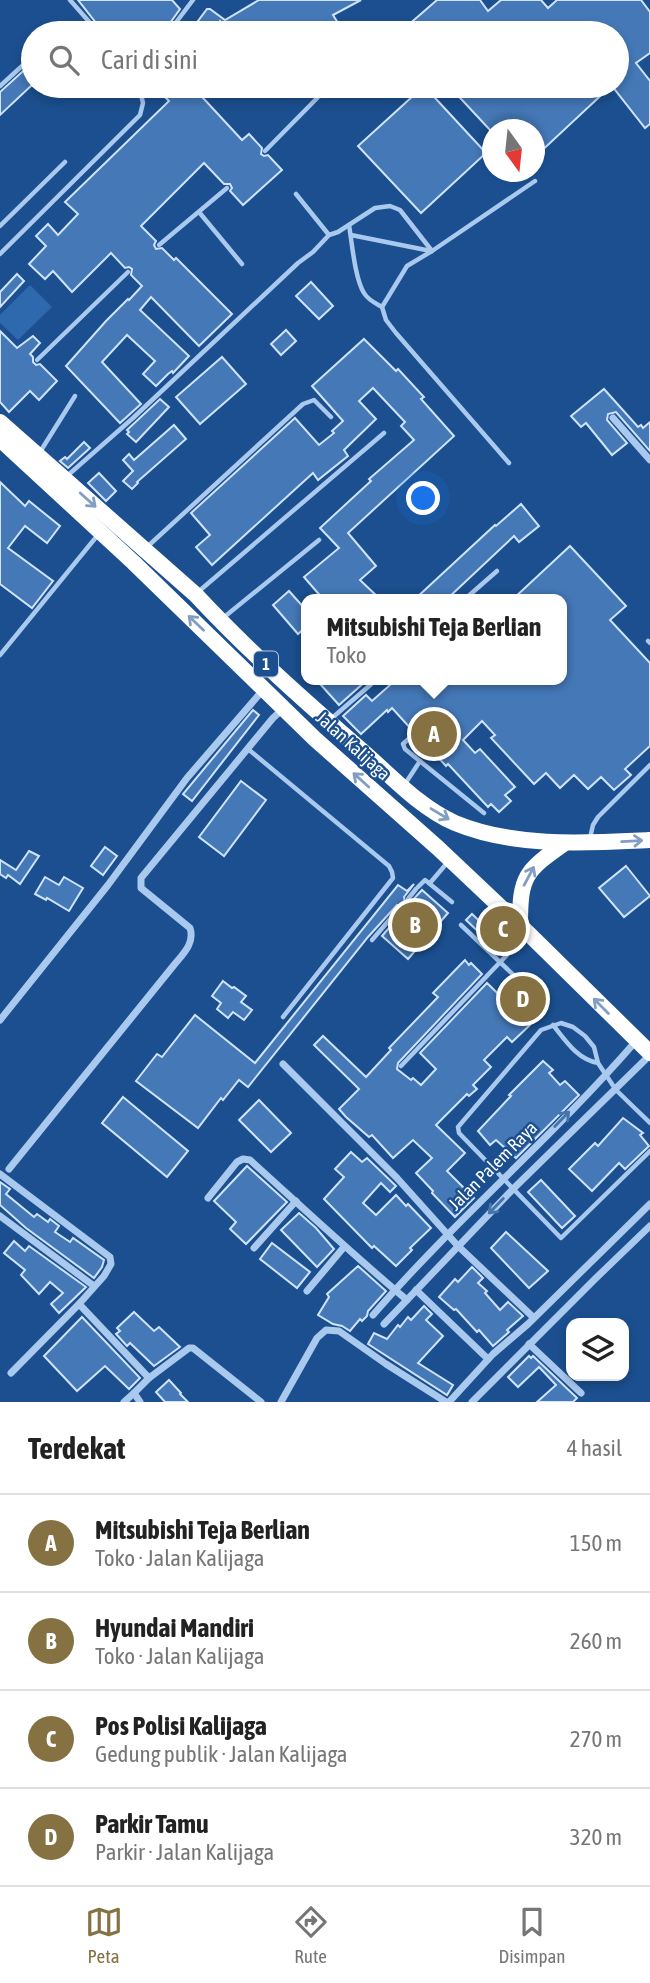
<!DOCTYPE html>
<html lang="id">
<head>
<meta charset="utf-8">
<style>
	:root { --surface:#fff; --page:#f2f2f2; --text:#222; --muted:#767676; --line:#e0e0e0; --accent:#857141 }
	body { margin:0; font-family:"Asap Condensed",sans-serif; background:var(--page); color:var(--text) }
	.controls { position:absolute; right:21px; bottom:21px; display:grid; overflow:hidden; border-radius:14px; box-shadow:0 4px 10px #0003 }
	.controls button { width:63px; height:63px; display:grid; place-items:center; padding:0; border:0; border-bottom:2px solid var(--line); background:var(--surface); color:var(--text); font:35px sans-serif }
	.compass { position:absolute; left:482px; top:119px; width:63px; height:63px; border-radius:50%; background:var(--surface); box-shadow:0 4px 10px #0003; rotate:165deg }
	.you { position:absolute; left:424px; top:499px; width:24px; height:24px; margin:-18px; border:5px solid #fff; border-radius:50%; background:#1a73e8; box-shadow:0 0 0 10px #1a73e833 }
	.badge { display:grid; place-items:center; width:46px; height:46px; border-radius:50%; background:var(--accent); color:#fff; font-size:23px; font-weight:700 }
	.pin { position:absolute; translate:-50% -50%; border:4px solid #fff; box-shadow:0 2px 7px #0006 }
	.popup { position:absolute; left:301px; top:594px; width:266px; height:91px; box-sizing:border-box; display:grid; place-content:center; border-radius:14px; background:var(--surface); filter:drop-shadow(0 2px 5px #0005); font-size:23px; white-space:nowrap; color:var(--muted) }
	.popup b { font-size:26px; color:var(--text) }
	.popup::after { content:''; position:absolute; left:50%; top:100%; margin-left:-14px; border:14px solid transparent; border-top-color:var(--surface) }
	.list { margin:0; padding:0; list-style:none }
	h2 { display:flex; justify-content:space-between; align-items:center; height:91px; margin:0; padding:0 28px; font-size:30px }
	h2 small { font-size:23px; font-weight:400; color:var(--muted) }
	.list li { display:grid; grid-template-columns:46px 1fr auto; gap:21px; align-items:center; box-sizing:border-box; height:98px; padding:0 28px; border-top:2px solid var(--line) }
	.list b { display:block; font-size:26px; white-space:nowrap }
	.list p { margin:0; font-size:23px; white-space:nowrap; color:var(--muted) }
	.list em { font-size:23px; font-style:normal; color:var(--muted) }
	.icon { flex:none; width:38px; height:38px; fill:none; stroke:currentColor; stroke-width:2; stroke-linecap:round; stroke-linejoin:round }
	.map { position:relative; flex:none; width:650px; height:1402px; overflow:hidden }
	.search { position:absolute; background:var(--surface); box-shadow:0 4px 10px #0003; left:21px; right:21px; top:21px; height:77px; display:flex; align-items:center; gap:18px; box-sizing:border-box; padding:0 24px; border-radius:38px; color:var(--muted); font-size:26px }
	.sheet { height:483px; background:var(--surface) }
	nav { display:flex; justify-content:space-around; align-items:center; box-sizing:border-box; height:98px; border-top:2px solid var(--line); background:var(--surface); font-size:19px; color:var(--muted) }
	nav a { display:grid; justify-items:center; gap:4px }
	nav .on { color:var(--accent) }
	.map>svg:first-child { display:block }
</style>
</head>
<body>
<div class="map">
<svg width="650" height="1402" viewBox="0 0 650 1402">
	<rect width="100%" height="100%" fill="#1b4f8f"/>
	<path fill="#2e69ad" d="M30 285 52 307 18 340 0 323V315Z"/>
	<g fill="#4478b7" stroke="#cfe3fa" stroke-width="2">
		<path d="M78 0H172L180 9 170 23 157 33H104Z"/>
		<path d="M259 0H361L333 15 344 33H227L220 21 211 33H189L207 9H210L225 20Z"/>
		<path d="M437 0H480L488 11 501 0H541L548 8 557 0H641L650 12V53L636 63 650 81V124L645 128 612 86H617V33H399Z"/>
		<path d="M33 62V84L0 115V92Z"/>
		<path d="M154 86H192L242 140 249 134 262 148 261 154 264 156 268 155 282 170 243 205 230 191 232 188 230 184H224L204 163 141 226 156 241 154 245 156 249 162 248 174 260 176 258 232 314 199 346 151 297 140 310 189 356 173 373 172 371 168 374 156 386 143 374 155 361 127 335 102 362 141 404 120 423 66 366 106 321 128 299 129 300 142 286 131 275 132 269 129 267 125 268 111 253 72 292 53 271 45 279 29 264 46 246 36 236 48 224 58 235 78 214 65 202 169 101Z"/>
		<path d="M424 86 486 153 421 213 358 146Z"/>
		<path d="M449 86H611L535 157V130H490Z"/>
		<path d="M17 274 24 281 0 307V292Z"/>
		<path d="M311 282 333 306 319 319 296 296Z"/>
		<path d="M286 330 296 341 281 355 271 344Z"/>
		<path d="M0 331 17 348 33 336 40 343 30 354 33 357V362L36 365 40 364 57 381 39 400 30 391 9 412 0 402Z"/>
		<path d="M364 339 396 371 398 369 424 397 421 399 454 436 348 533 376 566 360 580 380 599H323L304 577 339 548 320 528 371 481 369 479 414 440 401 426 405 422 373 388 359 401 376 419 344 450 348 456 318 480 313 473 212 565 196 547 210 535 191 513 295 418 319 445 334 433 332 431 343 421 312 386Z"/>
		<path d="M222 357 246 384 200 424 176 397Z"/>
		<path d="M604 389 638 427 641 425 643 428 650 422V451L616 412 608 414 607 420 627 443 612 455 586 423 581 427 571 416Z"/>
		<path d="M160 399 169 407 136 442 127 434 129 432 127 430Z"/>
		<path d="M174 425 186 439 137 482 138 483 132 489 123 481 133 471 123 460 129 454 134 460Z"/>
		<path d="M84 442 90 448 68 468 60 461 65 457 67 459Z"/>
		<path d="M99 473 116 491 106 501 88 483Z"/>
		<path d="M0 482 25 506 29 501 60 526 47 543 25 526 8 548 53 581 32 608 0 584Z"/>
		<path d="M521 504 539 526 519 542 514 536 447 599H415L495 525 496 526Z"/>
		<path d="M570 546 626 606 610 620 650 663V746L625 769 631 775 614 790 601 777 588 789 574 775 560 788 546 773 534 784 491 738 495 735 482 721 463 740 475 753 480 749 515 787 505 795 511 801 499 812 491 804 488 807 448 764 446 766 422 740 418 736 417 730H412L392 708 388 712 387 710 361 734 343 716 366 695 372 701 390 685 385 680H562V599H513Z"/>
		<path d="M289 591 306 610V627L298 634 273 605Z"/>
		<path d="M327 680H367L339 705 321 685Z"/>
		<path d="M253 710 259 715 192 801 183 794Z"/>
		<path d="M241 781 266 800 224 856 199 837Z"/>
		<path d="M105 847 117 856 103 875 91 866Z"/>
		<path d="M29 851 39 856 20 884 8 875 6 878 0 874V860L16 870Z"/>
		<path d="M626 866 650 896 624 917 599 888Z"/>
		<path d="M45 877 59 885 64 877 83 888 69 911 47 898 46 900 35 894Z"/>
		<path d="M414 884 404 897 405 902 410 903 422 890 448 913 408 959 382 936 403 912 402 907 397 905 368 937 248 1087 239 1080 223 1100 221 1098 198 1128 136 1081 157 1054 162 1057 195 1015 255 1063 398 885 407 891Z"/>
		<path d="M472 914 490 931 500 921 511 931 500 941 491 932 485 938 466 920Z"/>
		<path d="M465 960 469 965 471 963 482 974 398 1063 397 1069 411 1080 413 1078 421 1085 436 1069 420 1053 487 983 530 1025 512 1042 507 1037 484 1060 491 1067 473 1085 477 1089 469 1096 467 1094 436 1125 465 1153 447 1171 474 1198 455 1217 432 1193 433 1191 416 1173 432 1158 413 1140 393 1158 372 1135 369 1137 346 1117 339 1109 359 1089 314 1045 323 1036 366 1077 391 1050 389 1048 438 997 433 993Z"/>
		<path d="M223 981 232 988 234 987 246 996 241 1002 252 1010 244 1020 233 1012 228 1018 217 1009 221 1003 212 996Z"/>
		<path d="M543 1061 553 1070 549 1073 560 1085 565 1081 579 1095 516 1158 496 1140 490 1145 478 1131 511 1096 509 1095Z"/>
		<path d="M123 1097 188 1151 167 1177 102 1123Z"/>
		<path d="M259 1100 291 1133 271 1152 239 1120Z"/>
		<path d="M623 1118 643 1133 640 1135 649 1146 625 1169 619 1163 592 1191 569 1169 595 1143 598 1146Z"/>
		<path d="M351 1152 362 1162 367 1158 396 1186 390 1192 381 1183 363 1203 376 1215 396 1195 406 1206 408 1204 431 1228 410 1248 412 1250 396 1266 374 1246 372 1248 324 1199 344 1177 335 1169Z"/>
		<path d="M247 1166 287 1202 246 1244 230 1229 236 1222 214 1201Z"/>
		<path d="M541 1180 575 1216 562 1228 528 1192Z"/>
		<path d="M0 1182 10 1189 6 1194 34 1217 37 1214 48 1222 50 1219 59 1226 55 1232 70 1242 73 1238 104 1260 102 1267 94 1278 26 1228 0 1205Z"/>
		<path d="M299 1213 316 1228 334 1249 317 1267 281 1230Z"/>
		<path d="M506 1232 548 1271 529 1288 491 1248Z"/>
		<path d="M14 1241 25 1251 29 1246 86 1287 59 1313 51 1304 63 1293 50 1282 39 1294 21 1275 25 1270 4 1253Z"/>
		<path d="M272 1243 310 1272 297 1288 260 1259Z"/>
		<path d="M358 1266 386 1291 368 1311 367 1316 362 1321 360 1319 350 1331 342 1326 333 1324 318 1315 329 1297 327 1294Z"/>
		<path d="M472 1267 483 1278 478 1283 487 1291 485 1293 500 1310 508 1302 523 1316 507 1330 509 1332 493 1346 479 1330 477 1332 456 1309 454 1310 439 1297 455 1279 458 1282Z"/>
		<path d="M424 1306 432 1314 426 1320 443 1336 418 1363 453 1385 447 1395 368 1344 374 1333 387 1339 398 1325 400 1327 408 1317 411 1320Z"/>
		<path d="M134 1312 154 1331 159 1327 180 1347 154 1366 130 1343 127 1346 116 1334 120 1331 117 1328Z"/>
		<path d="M82 1317 140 1378 129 1389 105 1366 77 1391 44 1356Z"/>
		<path d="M529 1356 531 1358 533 1356 577 1398 573 1402H537L556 1385 539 1367 518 1387 508 1377Z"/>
		<path d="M169 1380 181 1393 180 1394 188 1402H165L156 1392Z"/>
	</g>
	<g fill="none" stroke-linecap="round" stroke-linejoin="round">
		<g stroke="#a9c9ee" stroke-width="4.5">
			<path d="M70 0 99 33"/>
			<path d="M168 33 193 0"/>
			<path d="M0 86 33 56"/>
			<path d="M265 151 329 86"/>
			<path d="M199 212 242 264"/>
			<path d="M349 225C352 243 355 279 364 293 368 300 375 303 382 307L386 320 396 333 509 463"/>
			<path d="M0 226 65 162"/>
			<path d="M329 235 338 232 375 208 390 206 400 210 432 251"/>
			<path d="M351 235 431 251"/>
			<path d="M159 245 227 188"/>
			<path d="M0 254 140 115 143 103 139 86"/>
			<path d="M382 307 407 266 432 251 535 181"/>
			<path d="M37 360 128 272"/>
			<path d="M40 452 75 396"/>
			<path d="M67 476 133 418 298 263 313 252 329 235 296 194"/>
			<path d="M147 547 303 404 314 400 331 417"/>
			<path d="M198 592 384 433"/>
			<path d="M465 599 497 571"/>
			<path d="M223 618 319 540"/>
			<path d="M648 641 650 643"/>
			<path d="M0 655 97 536"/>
			<path d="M332 718 376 680"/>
			<path d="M414 734 403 744 405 749 484 813"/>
			<path d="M248 749 389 866 392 872 393 878 283 1017"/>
			<path d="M405 784 420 761"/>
			<path d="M590 838 593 825 598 817 650 765"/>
			<path d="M430 883 447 863"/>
			<path d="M418 887 425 880 452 902"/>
			<path d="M408 899 416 889"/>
			<path d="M461 925 544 1004"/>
			<path d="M372 940 398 910"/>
			<path d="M553 1025C566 1041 577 1059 598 1063"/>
			<path d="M401 1066 525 936"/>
			<path d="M650 1123 616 1090 598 1063 594 1047 585 1036 573 1027 561 1023 541 1030 458 1127 459 1133 561 1238 650 1151"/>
		</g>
		<g stroke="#a9c9ee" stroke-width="7">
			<path d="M613 418 650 460"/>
			<path d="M0 1020 108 885 187 778 263 690"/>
			<path d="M283 1064 397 1178 458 1246 533 1317"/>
			<path d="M9 1169 174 965C183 954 195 943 190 928L141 888V878L273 718 284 708"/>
			<path d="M0 1174 110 1257 111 1264 104 1276 79 1304 149 1378 134 1393 140 1402"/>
			<path d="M208 1198 237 1162 243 1159 250 1160C302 1207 353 1255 407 1300"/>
			<path d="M0 1216 94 1286"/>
			<path d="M254 1248 296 1201"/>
			<path d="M416 1290 488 1359"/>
			<path d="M307 1291 344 1247"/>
			<path d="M373 1315C456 1219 553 1137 636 1041"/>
			<path d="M384 1324 513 1189 650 1055"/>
			<path d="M529 1344 581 1393"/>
			<path d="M11 1373 79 1304"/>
			<path d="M149 1378 189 1348H193L261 1402"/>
			<path d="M124 1402 134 1393"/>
			<path d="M281 1402 317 1338 326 1330 339 1331 386 1364 446 1402"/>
			<path d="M449 1402 493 1354 528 1324 650 1204"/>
			<path d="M472 1402 595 1279 650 1226"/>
		</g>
		<g stroke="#fff" stroke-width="16">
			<path d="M0 422 196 595C249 652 308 704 367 755 394 779 421 808 455 823 515 848 587 843 650 840"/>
			<path d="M0 439 133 562 315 739 438 848 528 933 650 1053"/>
			<path d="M520 925C520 876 525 871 565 843"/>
		</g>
	</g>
	<defs><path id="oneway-shaft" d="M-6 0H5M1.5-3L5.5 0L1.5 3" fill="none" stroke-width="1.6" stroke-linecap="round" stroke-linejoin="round" transform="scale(1.75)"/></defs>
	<g stroke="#829ec1">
		<use href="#oneway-shaft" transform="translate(88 500) rotate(42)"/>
		<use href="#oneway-shaft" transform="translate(196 623) rotate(-136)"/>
		<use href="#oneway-shaft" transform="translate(361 780) rotate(-138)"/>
		<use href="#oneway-shaft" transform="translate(440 814) rotate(31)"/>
		<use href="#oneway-shaft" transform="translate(632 841) rotate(-3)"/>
		<use href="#oneway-shaft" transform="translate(529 876) rotate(-62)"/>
		<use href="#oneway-shaft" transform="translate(601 1006) rotate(-135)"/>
	</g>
	<g stroke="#4674ac">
		<use href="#oneway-shaft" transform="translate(562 1119) rotate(-46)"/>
		<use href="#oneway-shaft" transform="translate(496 1206) rotate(134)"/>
	</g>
	<g text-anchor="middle" stroke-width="5" stroke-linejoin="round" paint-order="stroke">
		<rect fill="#1b4f8f" stroke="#bbcadd" stroke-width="2" x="254" y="651.5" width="24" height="25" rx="5"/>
		<g font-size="16" font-weight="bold" fill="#fff">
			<text x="266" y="670">1</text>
		</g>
		<g font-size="18" fill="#fff" stroke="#1b4f8f">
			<text transform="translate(353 746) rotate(42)" y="6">Jalan Kalijaga</text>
			<text transform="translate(493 1166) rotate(-45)" y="6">Jalan Palem Raya</text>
		</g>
	</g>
</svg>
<div class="controls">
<button><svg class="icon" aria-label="layers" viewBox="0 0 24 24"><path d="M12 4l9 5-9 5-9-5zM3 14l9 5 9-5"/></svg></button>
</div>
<svg class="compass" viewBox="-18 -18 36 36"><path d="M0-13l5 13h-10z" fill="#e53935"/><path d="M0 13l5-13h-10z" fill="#767676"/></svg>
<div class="you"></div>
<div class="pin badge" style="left:434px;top:734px">A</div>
<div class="popup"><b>Mitsubishi Teja Berlian</b>Toko</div>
<div class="pin badge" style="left:415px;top:925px">B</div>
<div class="pin badge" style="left:503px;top:929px">C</div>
<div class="pin badge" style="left:523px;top:999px">D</div>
<div class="search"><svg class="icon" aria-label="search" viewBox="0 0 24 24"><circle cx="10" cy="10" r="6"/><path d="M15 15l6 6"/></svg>Cari di sini</div>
</div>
<section class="sheet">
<h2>Terdekat<small>4 hasil</small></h2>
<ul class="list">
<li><span class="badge">A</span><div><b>Mitsubishi Teja Berlian</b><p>Toko · Jalan Kalijaga</p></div><em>150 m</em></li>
<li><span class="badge">B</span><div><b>Hyundai Mandiri</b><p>Toko · Jalan Kalijaga</p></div><em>260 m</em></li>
<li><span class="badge">C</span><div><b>Pos Polisi Kalijaga</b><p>Gedung publik · Jalan Kalijaga</p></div><em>270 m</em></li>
<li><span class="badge">D</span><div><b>Parkir Tamu</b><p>Parkir · Jalan Kalijaga</p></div><em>320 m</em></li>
</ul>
</section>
<nav>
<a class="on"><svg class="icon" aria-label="map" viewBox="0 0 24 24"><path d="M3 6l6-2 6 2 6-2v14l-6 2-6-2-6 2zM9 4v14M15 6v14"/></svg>Peta</a>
<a><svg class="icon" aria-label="directions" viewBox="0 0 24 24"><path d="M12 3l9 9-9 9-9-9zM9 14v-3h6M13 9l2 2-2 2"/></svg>Rute</a>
<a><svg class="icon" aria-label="saved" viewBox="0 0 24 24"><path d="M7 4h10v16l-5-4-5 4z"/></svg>Disimpan</a>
</nav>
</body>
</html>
